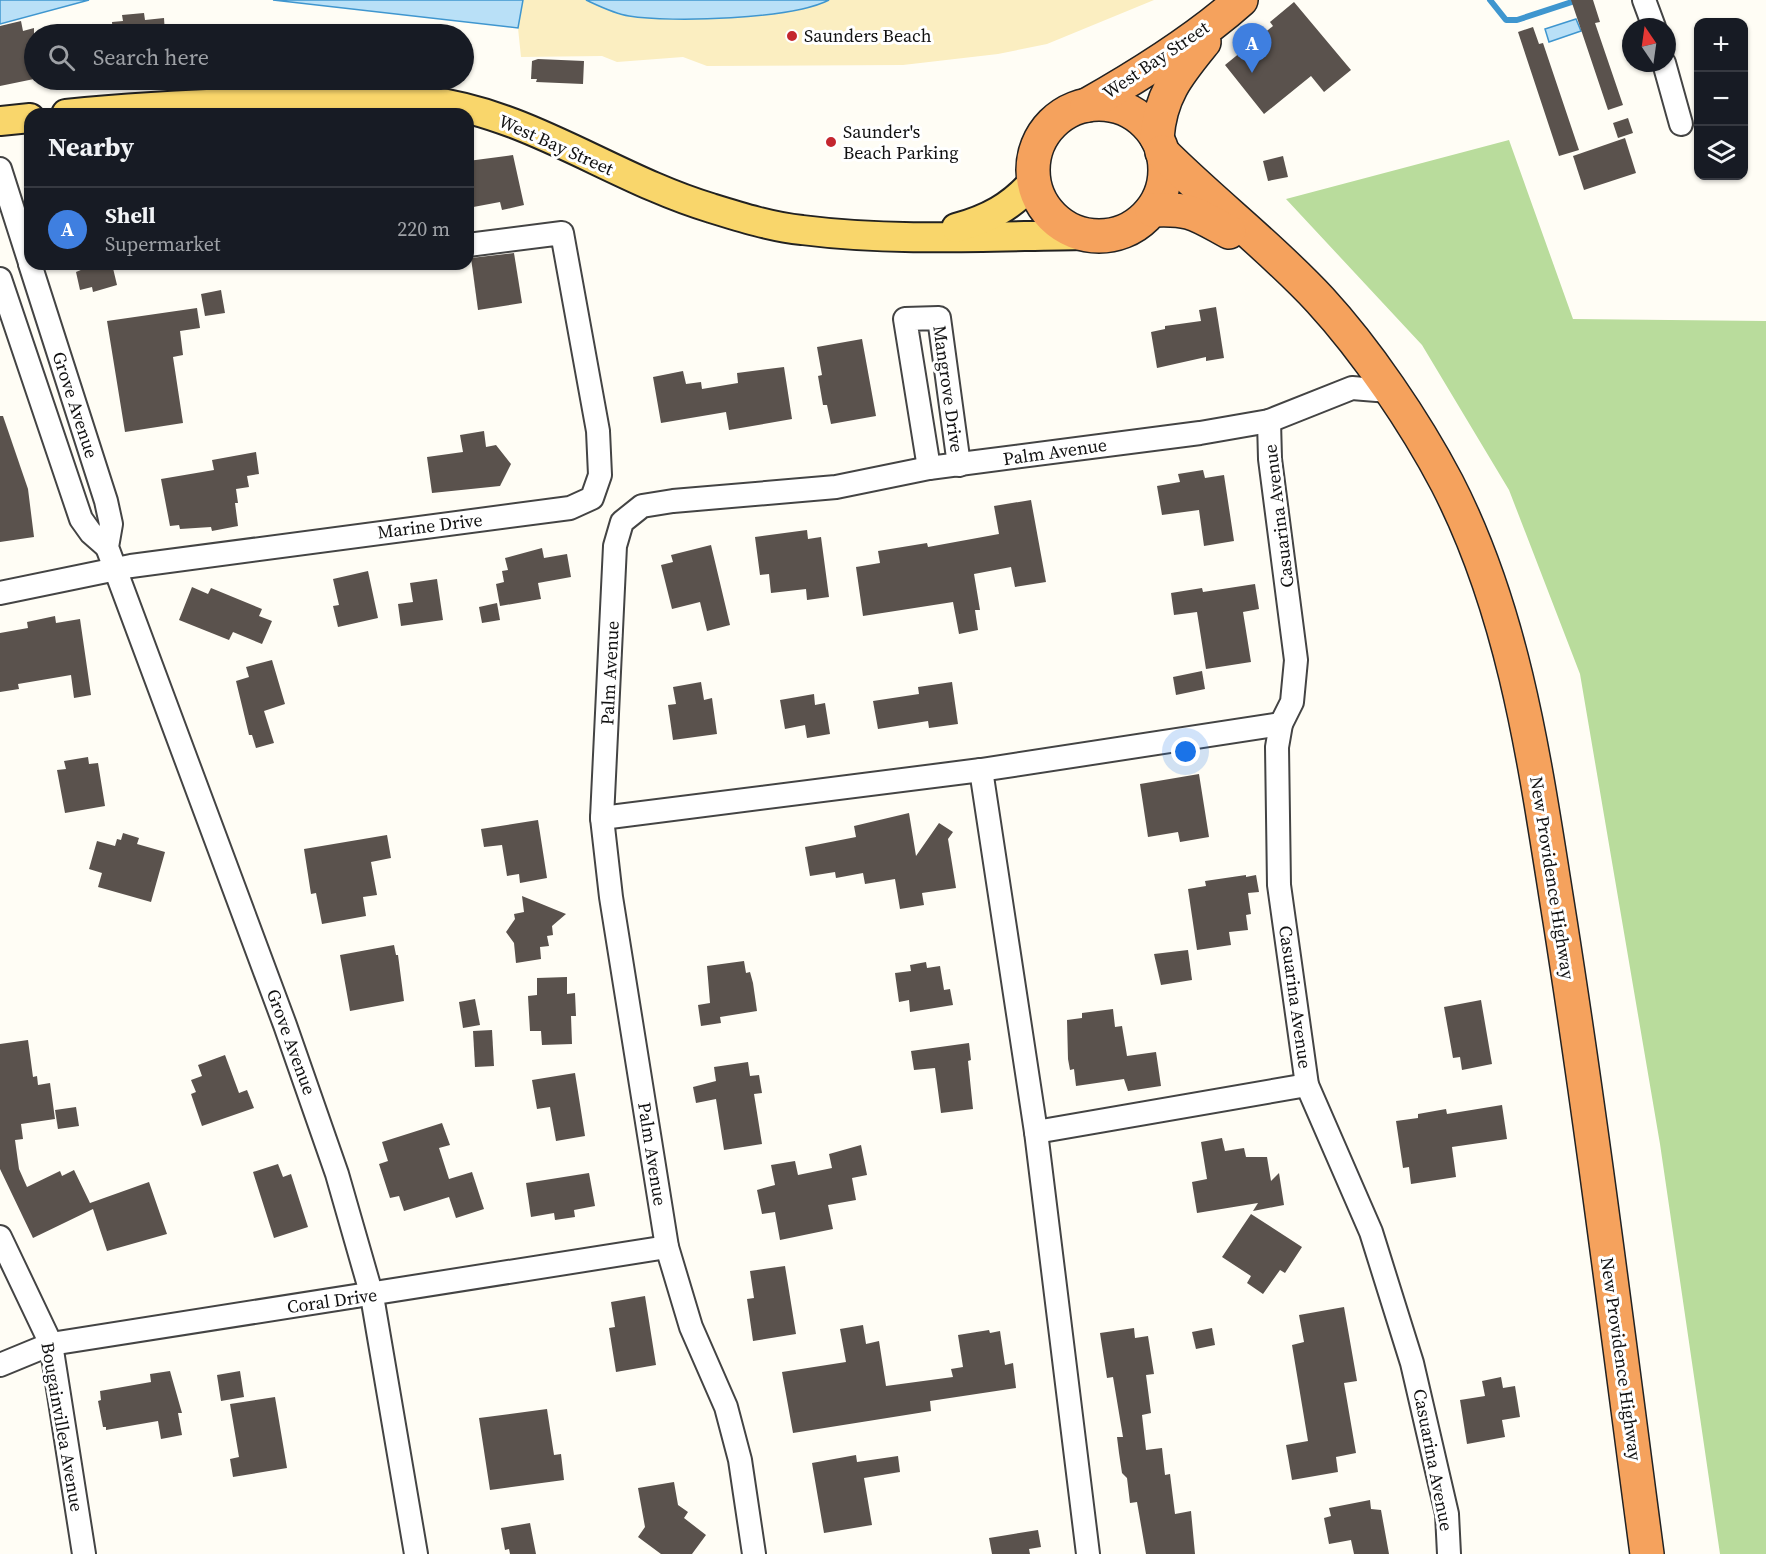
<!DOCTYPE html>
<html lang="en">
<head>
<meta charset="utf-8">
<style>
	:root { --surface:#171b24; --page:#20242c; --text:#f1f3f6; --muted:#9ea1a6; --line:#363941; --accent:#c4262e }
	body { margin:0; font-family:"Source Serif 4",serif; background:var(--page); color:var(--text) }
	.controls { position:absolute; right:18px; top:18px; display:grid; overflow:hidden; border-radius:12px; box-shadow:0 2px 4px #0004 }
	.controls button { width:54px; height:54px; display:grid; place-items:center; padding:0; border:0; border-bottom:2px solid var(--line); background:var(--surface); color:var(--text); font:30px sans-serif }
	.compass { position:absolute; left:1622px; top:18px; width:54px; height:54px; border-radius:50%; background:var(--surface); box-shadow:0 2px 4px #0004; rotate:347deg }
	.you { position:absolute; left:1186px; top:752px; width:21px; height:21px; margin:-15px; border:4px solid #fff; border-radius:50%; background:#1a73e8; box-shadow:0 0 0 9px #1a73e833 }
	.badge { display:grid; place-items:center; width:39px; height:39px; border-radius:50%; background:var(--accent); color:#fff; font-size:20px; font-weight:700 }
	.pin { position:absolute; translate:-50% -50px; filter:drop-shadow(0 2px 3px #0008) }
	.pin::after { content:''; position:absolute; top:32px; width:21px; height:18px; background:inherit; clip-path:polygon(0 0,100% 0,50% 100%) }
	.list { margin:0; padding:0; list-style:none }
	h2 { display:flex; justify-content:space-between; align-items:center; height:78px; margin:0; padding:0 24px; font-size:26px }
	h2 small { font-size:20px; font-weight:400; color:var(--muted) }
	.list li { display:grid; grid-template-columns:39px 1fr auto; gap:18px; align-items:center; box-sizing:border-box; height:84px; padding:0 24px; border-top:2px solid var(--line) }
	.list b { display:block; font-size:22px; white-space:nowrap }
	.list p { margin:0; font-size:20px; white-space:nowrap; color:var(--muted) }
	.list em { font-size:20px; font-style:normal; color:var(--muted) }
	.icon { flex:none; width:33px; height:33px; fill:none; stroke:currentColor; stroke-width:2; stroke-linecap:round; stroke-linejoin:round }
	.map { position:relative; flex:none; width:1766px; height:1554px; overflow:hidden }
	.search { position:absolute; background:var(--surface); box-shadow:0 2px 4px #0004; left:24px; top:24px; width:450px; height:66px; display:flex; align-items:center; gap:15px; box-sizing:border-box; padding:0 21px; border-radius:33px; color:var(--muted); font-size:22px }
	.panel { position:absolute; background:var(--surface); box-shadow:0 2px 4px #0004; left:24px; top:108px; width:450px; height:162px; border-radius:18px }
	.map>svg:first-child { display:block }
</style>
</head>
<body>
<div class="map">
<svg width="1766" height="1554" viewBox="0 0 1766 1554">
	<rect width="100%" height="100%" fill="#fffdf5"/>
	<path fill="#b9dc9c" d="M1509 140 1573 319 1766 321V1554H1720L1660 1144 1580 674 1509 490 1422 345 1286 199Z"/>
	<path fill="#fbeec1" d="M523 0H586L628 16 695 19 777 13 829 0H1154L1047 44 998 54 903 65 707 66 683 57 617 62 602 56 521 57 518 28Z"/>
	<g fill="#b9e0f7" stroke="#3f96cf" stroke-width="1.5">
		<path d="M0 0H89L0 24Z"/>
		<path d="M273 0H523L518 28Z"/>
		<path d="M586 0H829C792 19 671 23 629 16 615 14 599 6 586 0Z"/>
		<path d="M1576 19 1581 31 1549 42 1545 29Z"/>
	</g>
	<g fill="none" stroke-linecap="round" stroke-linejoin="round">
		<path stroke="#3f96cf" stroke-width="6" d="M1490 0 1506 20H1517L1578 0"/>
	</g>
	<g fill="#5a524d">
		<path d="M1571 0H1593L1600 22 1595 23 1623 105 1608 110Z"/>
		<path d="M1294 2 1351 70 1324 92 1311 76 1264 114 1225 65 1273 26 1270 22Z"/>
		<path d="M144 13 145 20 164 18 165 34H113L112 22 123 21 122 15Z"/>
		<path d="M21 21 23 31 34 28V51L28 53 34 79 0 86V26Z"/>
		<path d="M1533 27 1539 44 1543 43 1579 150 1559 156 1518 32Z"/>
		<path d="M538 59 584 61 583 84 536 82 537 79H531L532 61Z"/>
		<path d="M1628 118 1633 133 1618 138 1613 123Z"/>
		<path d="M1625 138 1636 173 1584 190 1573 156Z"/>
		<path d="M513 155 524 205 502 210 500 202 468 208V161Z"/>
		<path d="M1283 156 1288 177 1268 181 1263 161Z"/>
		<path d="M514 253 522 303 478 310 471 258Z"/>
		<path d="M95 264H112L117 285 93 292 92 287 80 290 76 272Z"/>
		<path d="M221 290 225 313 205 316 201 294Z"/>
		<path d="M1216 307 1224 358 1206 361V357L1157 368 1151 332 1165 329V326L1201 321 1199 310Z"/>
		<path d="M197 308 200 328 180 331 183 355 173 357 183 423 125 432 107 321Z"/>
		<path d="M862 339 876 416 831 424 827 405H823L818 376 822 375 817 347Z"/>
		<path d="M784 367 792 419 729 430 726 412 661 423 653 377 683 371 686 384 701 382 702 389 738 383 737 373Z"/>
		<path d="M0 416H3L28 489 34 537 0 542Z"/>
		<path d="M484 431 486 447 496 445 511 464 500 486 432 493 427 457 463 452 460 435Z"/>
		<path d="M256 452 259 474 247 476 249 487 236 489 238 503H235L238 526 212 531 211 527 180 529 179 525 170 526 161 479 214 470 212 460Z"/>
		<path d="M1203 470 1205 478 1224 475 1234 541 1204 546 1199 510 1162 515 1157 486 1180 482 1178 474Z"/>
		<path d="M1031 500 1046 582 1015 587 1011 567 974 574 980 610H975L978 630 959 634 953 602 863 616 856 567 880 563 878 551 927 543 928 547 999 534 994 506Z"/>
		<path d="M807 530 808 539 821 537 829 597 807 600 806 589 771 593 769 574 760 575 755 537Z"/>
		<path d="M711 545 730 625 707 631 700 602 672 609 661 565 673 562 671 555Z"/>
		<path d="M542 548 544 558 567 554 571 577 538 583 541 599 500 606 496 584 504 582 502 571 508 570 505 558Z"/>
		<path d="M368 571 378 618 338 627 333 606 339 605 333 579Z"/>
		<path d="M437 579 443 620 401 626 398 604 413 602 410 583Z"/>
		<path d="M1255 584 1259 609 1243 612 1251 662 1206 669 1197 612 1174 615 1171 593 1202 588 1203 592Z"/>
		<path d="M192 587 208 594 211 588 262 609 259 616 272 621 262 644 233 632 229 640 179 620Z"/>
		<path d="M497 603 500 620 482 623 479 607Z"/>
		<path d="M55 616 56 623 80 619 91 695 74 698 71 675 18 684 19 689 0 692V633L28 628 27 622Z"/>
		<path d="M272 660 285 704 264 711 274 743 256 748 252 735H249L236 681 249 677 246 667Z"/>
		<path d="M1202 671 1205 689 1176 695 1173 677Z"/>
		<path d="M701 682 704 700 712 698 717 734 673 740 668 705 676 704 673 687Z"/>
		<path d="M952 682 958 724 929 728 928 721 878 729 873 701 919 694 918 687Z"/>
		<path d="M814 694 815 705 825 703 830 734 807 738 805 725 785 729 780 700Z"/>
		<path d="M88 757 89 764 98 763 105 806 65 813 57 770 66 769 64 761Z"/>
		<path d="M1199 774 1209 837 1180 842 1178 832 1148 837 1140 784Z"/>
		<path d="M909 813 916 856 939 823 953 832 948 839 956 888 922 893 924 905 900 909 895 879 865 884 863 873 836 878 835 872 810 876 805 847 856 837 854 826Z"/>
		<path d="M538 820 547 878 520 883 519 874 507 876 502 845 484 847 481 829Z"/>
		<path d="M123 833 139 838 137 844 165 852 151 902 98 887 102 873 89 869 97 841 115 846 117 839 121 840Z"/>
		<path d="M387 835 391 858 371 862 377 895 363 897 366 916 322 924 316 893 311 894 304 849Z"/>
		<path d="M1246 875V877L1256 875 1259 892 1248 893 1251 914 1246 915 1248 930 1229 932 1231 945 1197 950 1188 889 1206 886 1205 881Z"/>
		<path d="M522 896 566 914 552 926 553 935 547 936 549 946 540 947 541 959 516 963 514 943 506 932 515 919 514 914 524 912Z"/>
		<path d="M394 945 396 955H398L404 1001 350 1011 340 955Z"/>
		<path d="M1188 950 1192 980 1161 985 1154 954Z"/>
		<path d="M744 961 746 973 750 972 753 983 757 1011 720 1017 721 1023 701 1026 698 1005 710 1003 707 966Z"/>
		<path d="M926 962 927 968 940 966 944 990 950 989 953 1005 910 1012 909 1000 899 1002 895 973 911 971 910 965Z"/>
		<path d="M567 977V994L575 993 576 1016H571L572 1044 542 1045 541 1031H530L528 996 537 995V978Z"/>
		<path d="M475 999 480 1025 463 1028 459 1002Z"/>
		<path d="M1481 1000 1492 1064 1462 1070 1460 1057 1453 1058 1444 1007Z"/>
		<path d="M1113 1009 1115 1027 1122 1026 1127 1056 1156 1052 1161 1086 1128 1091 1124 1079 1076 1086 1074 1069 1070 1070 1068 1059 1067 1020 1082 1018V1013Z"/>
		<path d="M492 1030 494 1066 475 1067 473 1031Z"/>
		<path d="M28 1040 33 1077 37 1076 38 1085 50 1083 55 1119 21 1124 23 1139 15 1140 19 1169 27 1187 60 1171 62 1176 74 1170 90 1203 149 1182 167 1234 107 1251 93 1209 33 1238 0 1169V1044Z"/>
		<path d="M969 1043 971 1060 968 1061 973 1109 941 1113 935 1068 914 1070 911 1051Z"/>
		<path d="M225 1055 239 1093 247 1090 254 1108 202 1126 191 1094 196 1092 191 1080 202 1076 198 1065Z"/>
		<path d="M748 1062 750 1076 759 1075 762 1093 754 1094 762 1144 724 1150 716 1099 696 1103 693 1087 716 1081 714 1067Z"/>
		<path d="M575 1073 585 1136 556 1141 550 1107 537 1109 532 1080Z"/>
		<path d="M1502 1105 1507 1139 1452 1147 1456 1177 1411 1184 1409 1167 1403 1168 1396 1121 1418 1118V1114L1446 1109 1447 1114Z"/>
		<path d="M76 1107 79 1126 58 1129 55 1110Z"/>
		<path d="M442 1123 450 1145 439 1148 449 1179 472 1172 484 1209 456 1218 449 1197 404 1211 399 1196 390 1198 379 1164 388 1161 382 1142Z"/>
		<path d="M1222 1138 1225 1151 1244 1148 1246 1157H1267L1271 1181 1279 1173 1284 1205 1253 1211 1258 1203 1197 1213 1192 1182 1207 1179 1201 1142Z"/>
		<path d="M861 1145 867 1175 852 1178 856 1200 828 1205 833 1229 780 1240 775 1212 762 1214 757 1190 775 1185 771 1165 795 1161 798 1175 832 1168 829 1154Z"/>
		<path d="M278 1164 283 1177 291 1174 308 1227 274 1238 253 1172Z"/>
		<path d="M589 1173 595 1206 574 1210 575 1217 555 1220 554 1213 531 1217 526 1183Z"/>
		<path d="M1251 1214 1302 1247 1285 1273 1280 1270 1263 1294 1247 1283 1251 1276 1222 1257Z"/>
		<path d="M785 1266 796 1334 753 1341 747 1299 754 1298 750 1271Z"/>
		<path d="M645 1296 656 1365 616 1372 609 1328 615 1327 611 1302Z"/>
		<path d="M1344 1307 1357 1381 1344 1383 1356 1453 1336 1457 1338 1472 1292 1480 1286 1445 1308 1441 1292 1345 1304 1342 1299 1315Z"/>
		<path d="M863 1325 866 1344 879 1341 886 1386 953 1377 951 1369 963 1367 958 1335 989 1330 990 1333 1000 1331 1005 1365 1013 1363 1016 1388 930 1401 931 1411 793 1433 782 1372 846 1362 840 1329Z"/>
		<path d="M1134 1328 1135 1338 1148 1336 1154 1374 1146 1375 1151 1413 1142 1415 1146 1450 1162 1448 1165 1475 1170 1474 1175 1514 1191 1511 1195 1554H1146L1137 1502 1130 1503 1127 1478 1122 1473 1119 1453 1117 1437H1123L1113 1377 1107 1378 1100 1333Z"/>
		<path d="M1212 1328 1215 1345 1196 1349 1192 1332Z"/>
		<path d="M170 1371 182 1413H178L182 1435 161 1439 158 1421 106 1430V1427H103L98 1401 101 1400 100 1391 151 1382 150 1374Z"/>
		<path d="M240 1371 244 1397 221 1401 217 1375Z"/>
		<path d="M1501 1377 1503 1388 1515 1386 1520 1417 1502 1420 1505 1437 1467 1444 1460 1400 1485 1396 1482 1381Z"/>
		<path d="M275 1397 287 1468 233 1477 230 1459 239 1457 230 1404Z"/>
		<path d="M547 1409 554 1455 561 1454 564 1480 490 1490 479 1418Z"/>
		<path d="M856 1455 857 1462 898 1456 900 1472 864 1478 872 1525 824 1533 812 1463Z"/>
		<path d="M674 1482 678 1505 688 1512 684 1518 706 1535 692 1554H661L638 1537 645 1527 638 1488Z"/>
		<path d="M1370 1500 1371 1509 1381 1510 1389 1554H1354L1351 1540 1329 1544 1324 1518 1331 1516 1329 1508Z"/>
		<path d="M530 1523 536 1554H510L509 1549 505 1550 501 1528Z"/>
		<path d="M1038 1530 1041 1547 1029 1549 1030 1554H992L989 1538Z"/>
	</g>
	<g fill="none" stroke-linecap="round" stroke-linejoin="round">
		<g stroke="#444" stroke-width="26">
			<g id="minor">
				<path d="M1644 0 1654 27"/>
				<path d="M1664 63 1681 124"/>
				<path d="M0 169 30 263"/>
				<path d="M30 264 106 501 111 524 107 547 285 1025 337 1174 372 1296 416 1554"/>
				<path d="M0 279 81 519 91 533 107 547"/>
				<path d="M1269 421 1270 459 1296 660 1292 702 1281 724 1277 747 1279 885 1307 1085 1371 1232 1412 1363 1447 1514 1449 1554"/>
				<path d="M929 468 905 319 939 318 959 465"/>
				<path d="M0 593 131 566 570 508 592 498 600 475 598 431 562 233 468 245"/>
				<path d="M981 770 1036 1132 1088 1554"/>
				<path d="M602 818 981 770 1281 724"/>
				<path d="M1036 1132 1307 1085"/>
				<path d="M0 1237 51 1344 84 1554"/>
				<path d="M0 1365 51 1344 667 1247"/>
				<path d="M754 1554 740 1460 726 1407 691 1327 667 1247 611 897 602 818 615 546 622 522 642 506 673 501 836 487 929 468 1200 433 1269 421 1352 388 1389 391"/>
			</g>
		</g>
		<g stroke="#222" stroke-width="32">
			<g id="major">
				<path d="M66 114C141 106 215 103 291 101 336 100 382 96 427 101 529 113 614 179 711 208 740 217 772 227 802 230 896 242 992 236 1085 235"/>
				<path d="M0 121 30 118"/>
				<path d="M956 228C988 219 1011 207 1033 182"/>
			</g>
		</g>
		<g stroke="#222" stroke-width="36">
			<g id="highway">
				<circle cx="1099" cy="170" r="66"/>
				<path d="M1087 105C1140 75 1195 41 1241 0"/>
				<path d="M1157 138C1160 95 1178 74 1204 42"/>
				<path d="M1162 152C1213 203 1271 247 1320 300 1366 350 1415 422 1447 483 1517 619 1536 772 1560 921 1593 1131 1619 1343 1647 1554"/>
				<path d="M1152 210C1191 208 1196 214 1229 232"/>
			</g>
		</g>
		<use href="#minor" stroke="#fff" stroke-width="22"/>
		<use href="#major" stroke="#f9d66b" stroke-width="28"/>
		<use href="#highway" stroke="#f5a25d" stroke-width="33"/>
	</g>
	<g fill="#c4262e" stroke="#fff" stroke-width="2">
		<circle cx="792" cy="36" r="6"/>
		<circle cx="831" cy="142" r="6"/>
	</g>
	<g text-anchor="middle" stroke-width="6" stroke-linejoin="round" paint-order="stroke">
		<g font-size="18" fill="#111" stroke="#fff" text-anchor="start">
			<text x="804" y="42">Saunders Beach</text>
			<text x="843" y="138">Saunder's<tspan x="843" dy="21">Beach Parking</tspan></text>
		</g>
		<g font-size="18" fill="#111" stroke="#fff">
			<text transform="translate(1156 60) rotate(-34)" y="6">West Bay Street</text>
			<text transform="translate(556 145) rotate(24)" y="6">West Bay Street</text>
			<text transform="translate(948 389) rotate(82)" y="6">Mangrove Drive</text>
			<text transform="translate(75 405) rotate(72)" y="6">Grove Avenue</text>
			<text transform="translate(1055 452) rotate(-8)" y="6">Palm Avenue</text>
			<text transform="translate(1279 516) rotate(-97)" y="6">Casuarina Avenue</text>
			<text transform="translate(430 526) rotate(-7)" y="6">Marine Drive</text>
			<text transform="translate(610 673) rotate(-87)" y="6">Palm Avenue</text>
			<text transform="translate(1552 878) rotate(81)" y="6">New Providence Highway</text>
			<text transform="translate(1295 997) rotate(82)" y="6">Casuarina Avenue</text>
			<text transform="translate(291 1042) rotate(70)" y="6">Grove Avenue</text>
			<text transform="translate(652 1154) rotate(81)" y="6">Palm Avenue</text>
			<text transform="translate(332 1301) rotate(-8)" y="6">Coral Drive</text>
			<text transform="translate(1621 1359) rotate(82)" y="6">New Providence Highway</text>
			<text transform="translate(62 1427) rotate(80)" y="6">Bougainvillea Avenue</text>
			<text transform="translate(1433 1460) rotate(79)" y="6">Casuarina Avenue</text>
		</g>
	</g>
</svg>
<div class="controls">
<button>+</button>
<button>−</button>
<button><svg class="icon" aria-label="layers" viewBox="0 0 24 24"><path d="M12 4l9 5-9 5-9-5zM3 14l9 5 9-5"/></svg></button>
</div>
<svg class="compass" viewBox="-18 -18 36 36"><path d="M0-13l5 13h-10z" fill="#e53935"/><path d="M0 13l5-13h-10z" fill="#9ea1a6"/></svg>
<div class="you"></div>
<div class="pin badge" style="left:1252px;top:73px;background:#3f7fe0">A</div>
<div class="search"><svg class="icon" aria-label="search" viewBox="0 0 24 24"><circle cx="10" cy="10" r="6"/><path d="M15 15l6 6"/></svg>Search here</div>
<section class="panel">
<h2>Nearby<small></small></h2>
<ul class="list">
<li><span class="badge" style="background:#3f7fe0">A</span><div><b>Shell</b><p>Supermarket</p></div><em>220 m</em></li>
</ul>
</section>
</div>
</body>
</html>
